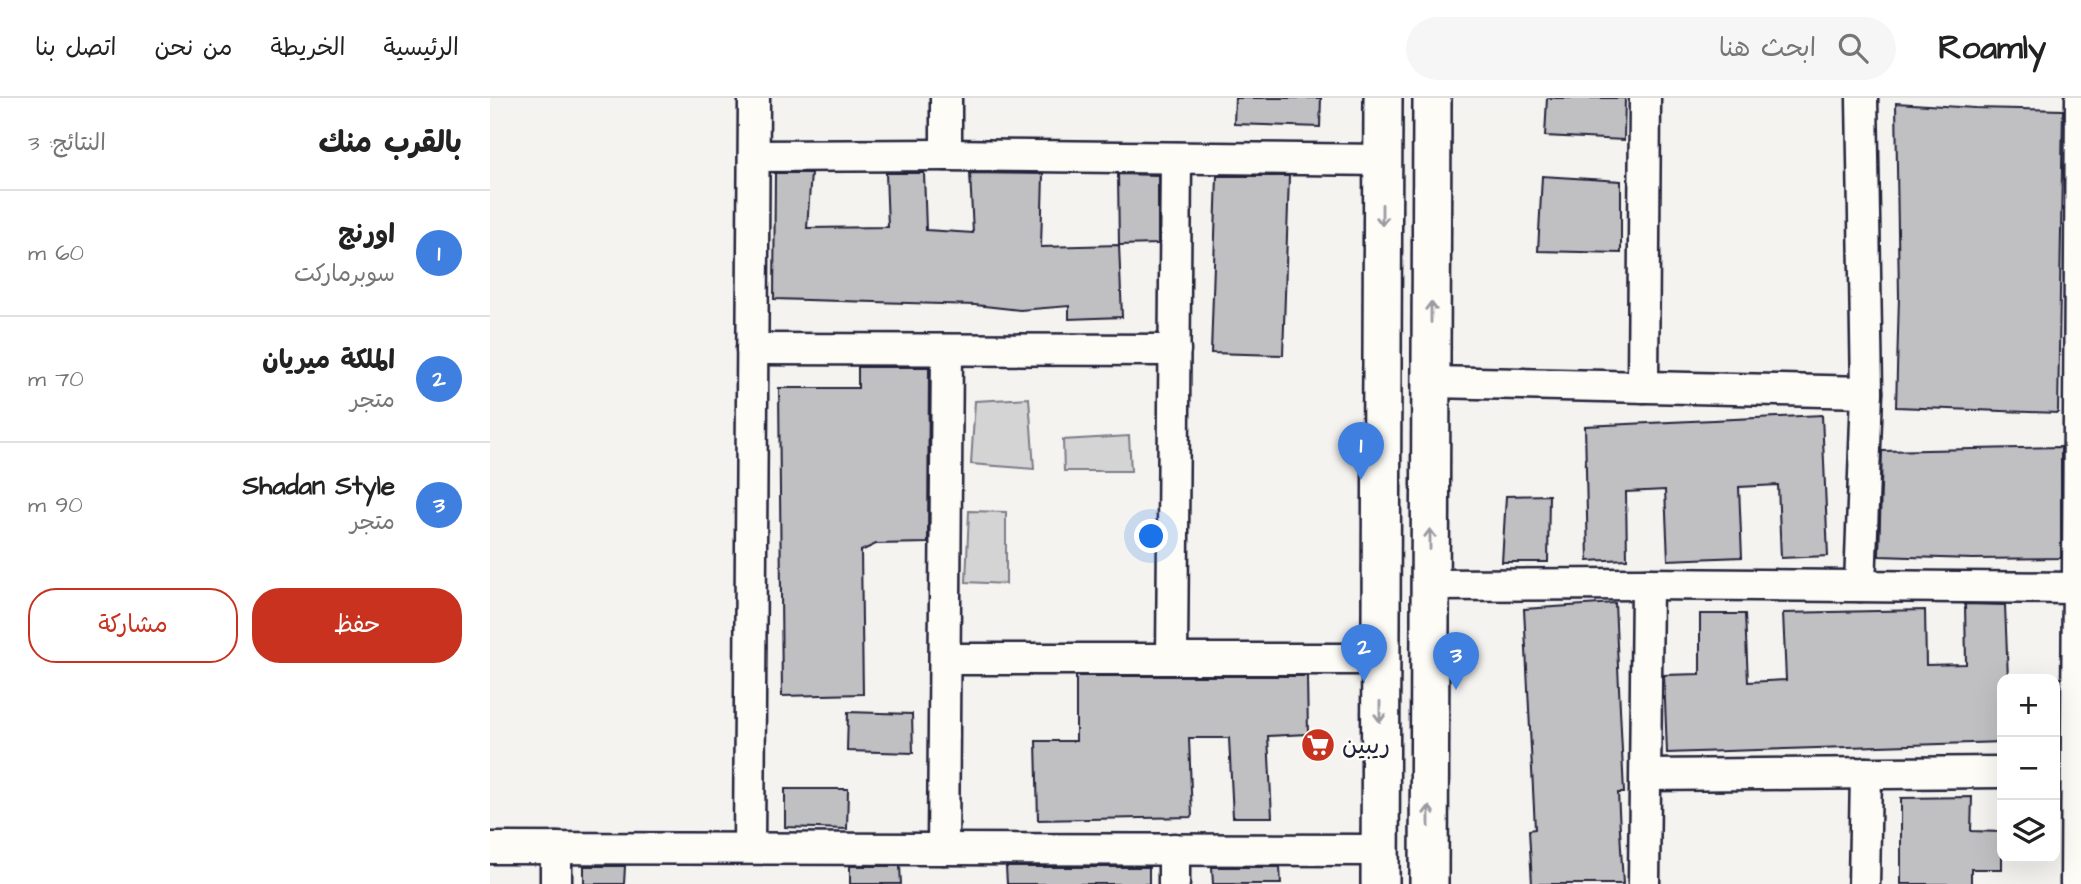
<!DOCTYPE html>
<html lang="ar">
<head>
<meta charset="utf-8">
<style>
	:root { --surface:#fff; --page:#f6f6f6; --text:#222; --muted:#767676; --line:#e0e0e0; --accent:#c8321e }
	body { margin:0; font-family:"Architects Daughter","Playpen Sans Arabic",sans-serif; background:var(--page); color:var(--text); direction:rtl }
	.controls { position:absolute; right:21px; bottom:21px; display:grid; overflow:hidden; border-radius:14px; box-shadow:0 7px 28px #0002 }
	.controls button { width:63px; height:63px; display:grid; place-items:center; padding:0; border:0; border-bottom:2px solid var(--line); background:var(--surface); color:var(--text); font:35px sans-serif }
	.you { position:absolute; left:662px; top:439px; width:24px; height:24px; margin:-18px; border:5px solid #fff; border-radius:50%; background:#1a73e8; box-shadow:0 0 0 10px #1a73e833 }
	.badge { display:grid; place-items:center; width:46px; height:46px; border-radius:50%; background:var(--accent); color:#fff; font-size:23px; font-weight:700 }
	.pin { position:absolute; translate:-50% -58px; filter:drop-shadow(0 2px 4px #0008) }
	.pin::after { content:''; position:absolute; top:37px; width:24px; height:21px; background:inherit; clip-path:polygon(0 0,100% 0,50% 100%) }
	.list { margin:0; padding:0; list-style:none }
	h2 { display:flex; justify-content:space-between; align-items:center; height:91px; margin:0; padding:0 28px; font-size:30px }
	h2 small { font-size:23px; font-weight:400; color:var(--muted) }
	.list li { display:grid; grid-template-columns:46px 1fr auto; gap:21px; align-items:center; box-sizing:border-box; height:126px; padding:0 28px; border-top:2px solid var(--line) }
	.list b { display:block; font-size:26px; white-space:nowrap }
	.list p { margin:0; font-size:23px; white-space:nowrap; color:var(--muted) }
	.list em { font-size:23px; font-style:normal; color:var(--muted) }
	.actions { display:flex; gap:14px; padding:21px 28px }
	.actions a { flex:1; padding:16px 0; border:2px solid var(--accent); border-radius:28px; text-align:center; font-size:24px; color:var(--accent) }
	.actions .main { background:var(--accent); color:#fff }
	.icon { flex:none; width:38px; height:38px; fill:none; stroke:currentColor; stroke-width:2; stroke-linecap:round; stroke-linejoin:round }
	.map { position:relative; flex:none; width:1591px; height:786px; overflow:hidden; direction:ltr }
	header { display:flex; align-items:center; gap:42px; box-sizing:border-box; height:98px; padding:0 35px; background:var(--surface); border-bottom:2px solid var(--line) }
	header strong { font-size:33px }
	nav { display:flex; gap:38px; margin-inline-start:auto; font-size:24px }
	.search { width:490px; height:63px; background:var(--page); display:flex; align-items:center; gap:18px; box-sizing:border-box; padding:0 24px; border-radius:38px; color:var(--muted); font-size:26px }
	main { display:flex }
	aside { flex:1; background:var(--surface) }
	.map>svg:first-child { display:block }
</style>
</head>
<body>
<header>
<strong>Roamly</strong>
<div class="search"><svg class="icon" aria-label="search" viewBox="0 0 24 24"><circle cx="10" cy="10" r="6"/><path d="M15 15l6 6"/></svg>ابحث هنا</div>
<nav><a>الرئيسية</a><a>الخريطة</a><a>من نحن</a><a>اتصل بنا</a></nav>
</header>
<main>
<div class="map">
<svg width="1591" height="786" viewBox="0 0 1591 786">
	<rect width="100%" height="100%" fill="#f4f3ef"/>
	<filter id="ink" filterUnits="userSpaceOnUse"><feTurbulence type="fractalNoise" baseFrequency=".0143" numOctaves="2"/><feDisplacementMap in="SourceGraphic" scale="14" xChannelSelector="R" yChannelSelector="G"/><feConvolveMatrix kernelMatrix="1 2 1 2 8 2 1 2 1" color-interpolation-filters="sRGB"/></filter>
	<g filter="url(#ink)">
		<g fill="#d5d4d5" stroke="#7c7b88" stroke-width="2">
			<path d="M539 300 544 371 481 366 485 303Z"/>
			<path d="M639 338 641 373H574L573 342Z"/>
			<path d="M479 413 516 414V486L476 484Z"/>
		</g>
		<g fill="#c0bfc2" stroke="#22223b" stroke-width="2">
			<path d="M745 0H831L830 29 744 26Z"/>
			<path d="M1057 0H1135L1134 42 1055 38Z"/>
			<path d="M1406 5 1485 10 1573 12 1568 315 1406 309 1409 198Z"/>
			<path d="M285 75H321L317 130 398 129 396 75H434L436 132 483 135 480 75 553 76 551 149 629 147 632 219 579 221V208L530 212 485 207 284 201Z"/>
			<path d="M628 76 668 77V146L629 147Z"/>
			<path d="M727 78H799L793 257 721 255Z"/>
			<path d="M1052 78 1131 83V155L1048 153Z"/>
			<path d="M368 269H439L438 445 386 446 371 453 373 596 292 598 289 290H368Z"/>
			<path d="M1332 317 1338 458 1291 460 1288 387 1249 389 1252 459 1178 462 1175 392 1136 394 1137 461 1098 463 1095 328Z"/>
			<path d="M1571 349V460L1482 461 1389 458 1392 353Z"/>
			<path d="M1059 397 1058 464H1012L1016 398Z"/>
			<path d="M1125 505 1134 695H1128L1133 786H1042L1039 732 1045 731 1034 511Z"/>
			<path d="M1475 506 1515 507 1518 581H1512V644L1177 655 1174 577 1210 576V516H1255L1258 584 1296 582 1293 515 1435 512 1436 567 1476 566Z"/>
			<path d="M586 578H817L818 636 778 638 782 719H743L739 640H699L702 719 548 722 546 643H586Z"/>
			<path d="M358 614 422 616 423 655 357 653Z"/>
			<path d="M295 691H358L357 731 295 729Z"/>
			<path d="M1482 699 1481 733 1512 734V771H1481V786H1411V700Z"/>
			<path d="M94 768H135L134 786H94Z"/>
			<path d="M360 768H410L411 786H360Z"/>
			<path d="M516 769H659V786H517Z"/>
			<path d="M722 769H790L791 786H723Z"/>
		</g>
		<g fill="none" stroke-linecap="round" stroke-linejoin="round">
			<g stroke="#22223b" stroke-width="35">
				<g id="minor">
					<path d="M456 57V0"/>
					<path d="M264 58 456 57 892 62"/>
					<path d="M262 251 685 252"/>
					<path d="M941 284 1377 294"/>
					<path d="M1153 289 1155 0"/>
					<path d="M940 487 1157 486 1588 490"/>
					<path d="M1370 488 1377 294 1372 0"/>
					<path d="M456 561H890"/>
					<path d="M682 561 686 60"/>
					<path d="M1157 677 1512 674"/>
					<path d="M0 750 890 752"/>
					<path d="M259 750 264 0"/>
					<path d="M453 751 457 252"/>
					<path d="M66 786V750"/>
					<path d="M684 786V751"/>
					<path d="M1154 786 1157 486"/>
					<path d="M1374 786 1376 675"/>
					<path d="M1586 786 1591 0"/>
				</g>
			</g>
			<g stroke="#22223b" stroke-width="42">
				<g id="tertiary">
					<path d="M890 786 893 0"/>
					<path d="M939 786 942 0"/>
				</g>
			</g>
			<use href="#minor" stroke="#fdfcf7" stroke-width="30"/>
			<use href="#tertiary" stroke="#fdfcf7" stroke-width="37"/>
		</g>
		<defs><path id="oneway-shaft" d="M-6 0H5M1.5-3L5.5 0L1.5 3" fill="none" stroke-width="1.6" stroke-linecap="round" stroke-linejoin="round" transform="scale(1.75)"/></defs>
		<g stroke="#9a9aa2">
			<use href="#oneway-shaft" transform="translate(892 117) rotate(90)"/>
			<use href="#oneway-shaft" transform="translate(941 214) rotate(-90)"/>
			<use href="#oneway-shaft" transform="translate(940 441) rotate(-90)"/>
			<use href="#oneway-shaft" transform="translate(890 614) rotate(90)"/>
			<use href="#oneway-shaft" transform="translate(939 718) rotate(-90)"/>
		</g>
	</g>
	<defs>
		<g id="supermarket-disc" transform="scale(1.75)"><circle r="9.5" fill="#c8321e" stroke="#fdfcf7"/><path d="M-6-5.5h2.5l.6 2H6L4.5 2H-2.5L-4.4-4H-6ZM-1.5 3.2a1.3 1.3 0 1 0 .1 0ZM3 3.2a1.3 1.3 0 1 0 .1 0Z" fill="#fff"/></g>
	</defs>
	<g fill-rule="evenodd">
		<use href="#supermarket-disc" x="828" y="647"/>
	</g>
	<g text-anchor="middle" stroke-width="5" stroke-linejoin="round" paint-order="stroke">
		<g font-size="24" fill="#22223b" stroke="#fdfcf7" text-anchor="start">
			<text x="852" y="655">ريبين</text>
		</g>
	</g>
</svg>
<div class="controls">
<button>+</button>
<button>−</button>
<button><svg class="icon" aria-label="layers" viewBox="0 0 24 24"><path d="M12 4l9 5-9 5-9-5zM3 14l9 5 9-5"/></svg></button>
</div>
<div class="you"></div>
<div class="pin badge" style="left:871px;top:382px;background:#3f7fe0">1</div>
<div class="pin badge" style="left:874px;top:584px;background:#3f7fe0">2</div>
<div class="pin badge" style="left:966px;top:592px;background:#3f7fe0">3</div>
</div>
<aside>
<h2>بالقرب منك<small>النتائج: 3</small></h2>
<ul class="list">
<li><span class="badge" style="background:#3f7fe0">1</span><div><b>اورنج</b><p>سوبرماركت</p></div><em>60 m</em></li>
<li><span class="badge" style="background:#3f7fe0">2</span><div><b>الملكة ميريان</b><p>متجر</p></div><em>70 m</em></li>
<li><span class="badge" style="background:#3f7fe0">3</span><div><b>Shadan Style</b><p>متجر</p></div><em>90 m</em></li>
</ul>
<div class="actions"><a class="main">حفظ</a><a>مشاركة</a></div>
</aside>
</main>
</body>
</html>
